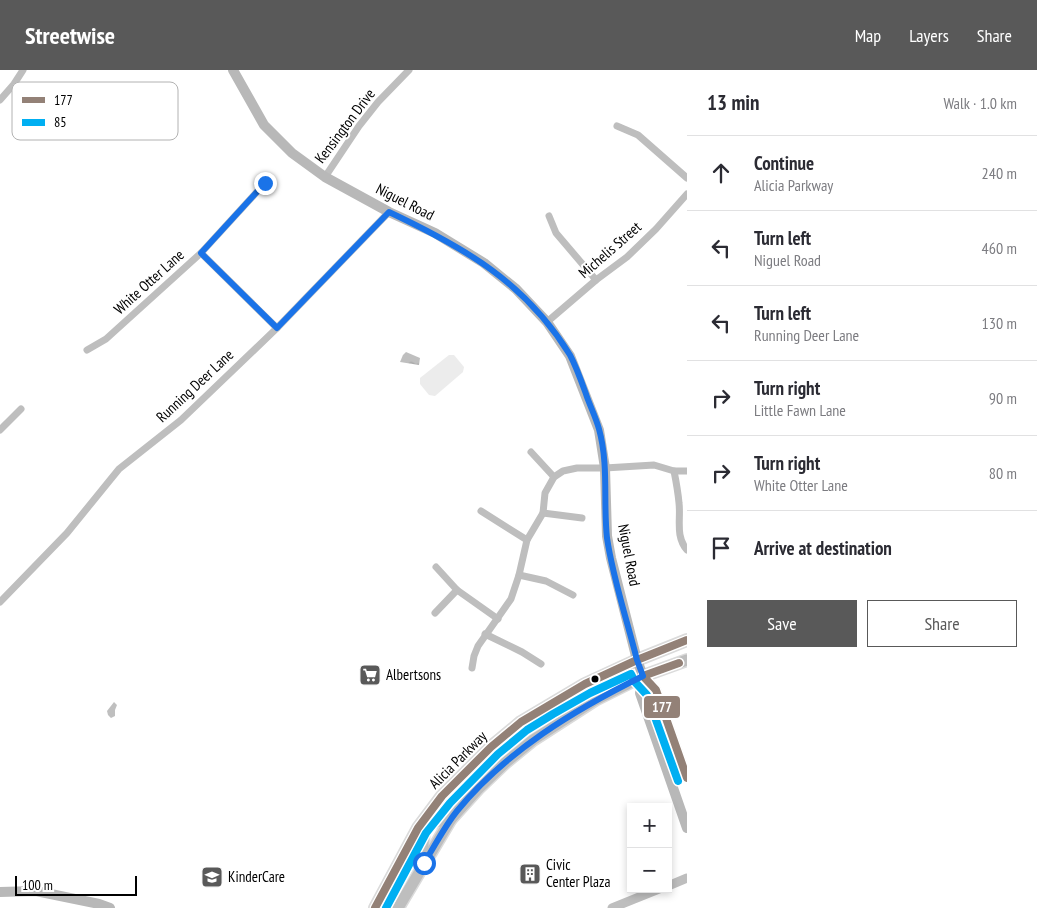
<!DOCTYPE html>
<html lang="en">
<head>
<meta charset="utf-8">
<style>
	:root { --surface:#fff; --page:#f7f7f7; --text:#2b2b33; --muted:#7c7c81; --line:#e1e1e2; --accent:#595959 }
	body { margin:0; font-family:"PT Sans Narrow",sans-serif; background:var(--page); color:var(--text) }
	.controls { position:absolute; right:15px; bottom:15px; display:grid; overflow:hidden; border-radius:0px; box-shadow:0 2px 8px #0003 }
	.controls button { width:45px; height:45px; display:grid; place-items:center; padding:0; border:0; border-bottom:1px solid var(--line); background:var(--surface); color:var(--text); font:25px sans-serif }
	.scale { position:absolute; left:15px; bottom:12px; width:122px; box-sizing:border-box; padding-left:5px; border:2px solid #000; border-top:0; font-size:14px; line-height:18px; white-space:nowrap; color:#000; -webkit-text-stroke:4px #fff; paint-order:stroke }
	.stop { position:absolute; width:15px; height:15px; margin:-11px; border:4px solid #1a73e8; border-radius:50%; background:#fff }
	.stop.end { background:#1a73e8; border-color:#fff; box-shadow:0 1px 5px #0008 }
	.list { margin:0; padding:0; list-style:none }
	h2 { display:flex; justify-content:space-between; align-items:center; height:65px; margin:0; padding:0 20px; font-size:21px }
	h2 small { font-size:16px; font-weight:400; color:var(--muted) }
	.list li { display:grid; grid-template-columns:32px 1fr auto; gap:15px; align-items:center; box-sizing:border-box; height:75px; padding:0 20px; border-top:1px solid var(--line) }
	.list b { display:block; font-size:19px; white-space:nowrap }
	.list p { margin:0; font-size:16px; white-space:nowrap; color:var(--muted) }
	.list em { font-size:16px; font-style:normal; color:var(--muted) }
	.actions { display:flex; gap:10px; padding:15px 20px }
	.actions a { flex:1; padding:11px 0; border:1px solid var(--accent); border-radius:0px; text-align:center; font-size:18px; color:var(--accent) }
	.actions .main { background:var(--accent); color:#fff }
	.icon { flex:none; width:28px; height:28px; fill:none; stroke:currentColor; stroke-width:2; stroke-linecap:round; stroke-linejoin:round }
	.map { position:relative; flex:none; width:687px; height:838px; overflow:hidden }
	header { display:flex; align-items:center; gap:30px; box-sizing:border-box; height:70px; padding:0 25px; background:var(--accent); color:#fff }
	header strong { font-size:24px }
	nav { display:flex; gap:28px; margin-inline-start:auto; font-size:18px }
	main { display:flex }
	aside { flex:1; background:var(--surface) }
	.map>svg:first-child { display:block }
</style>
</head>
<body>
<header>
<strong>Streetwise</strong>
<nav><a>Map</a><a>Layers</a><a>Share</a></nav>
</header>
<main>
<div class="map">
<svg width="687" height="838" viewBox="0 0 687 838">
	<defs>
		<pattern id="water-ripples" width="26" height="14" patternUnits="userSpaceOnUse" patternTransform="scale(1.25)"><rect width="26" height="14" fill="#bfbfbf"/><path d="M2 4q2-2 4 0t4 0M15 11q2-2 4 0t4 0" fill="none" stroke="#a2a2a2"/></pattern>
	</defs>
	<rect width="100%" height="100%" fill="#fff"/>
	<path fill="#ececec" d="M449 285H454L464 297 463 302 435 326 429 325 420 314V308Z"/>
	<g fill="url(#water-ripples)">
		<path d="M406 282 420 288 419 295 400 292 403 285Z"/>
		<path d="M114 632 117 635 115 640V646L111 648 108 645 107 641Z"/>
	</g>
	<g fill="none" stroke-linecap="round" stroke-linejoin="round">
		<g stroke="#dbdbdb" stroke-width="14">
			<g id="primary">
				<path d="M424 751 423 777 424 793"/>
				<path d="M419 758 439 751 451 749"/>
				<path d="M375 838 418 758 442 726 491 677 521 652 585 614 637 590 687 570"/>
				<path d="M398 838 451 749 478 719 505 693 533 670 595 630 643 606 687 590"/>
			</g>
		</g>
		<g stroke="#bebebe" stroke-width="7">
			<path d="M0 30 14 14 23 0"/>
			<path d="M617 56 638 65 687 108"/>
			<path d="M325 107 359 56 378 32 409 0"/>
			<path d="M549 146 556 163 596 210"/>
			<path d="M201 183 277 258"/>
			<path d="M547 252 596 210 627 187 656 159 687 124"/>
			<path d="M87 280 106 269 201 183 265 113"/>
			<path d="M0 360 21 339"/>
			<path d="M531 382 554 407"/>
			<path d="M674 401C676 411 678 422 679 433 681 449 675 466 687 480"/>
			<path d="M481 441 527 470"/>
			<path d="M543 443 582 448"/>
			<path d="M436 497 457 520 498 549"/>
			<path d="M519 505 546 511 573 525"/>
			<path d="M0 532 67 463 119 399 181 350 277 258 389 142"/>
			<path d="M435 543 457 520"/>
			<path d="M485 564 522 582 541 594"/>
			<path d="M472 598 474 586 478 576 511 529 519 505 527 470 543 443 545 423 554 407 563 401 577 398H605L654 395 674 401H687"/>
		</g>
		<g stroke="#bebebe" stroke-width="9">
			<path d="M668 816 687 808"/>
			<path d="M612 838 659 819"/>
		</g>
		<g stroke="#b8b8b8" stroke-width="10">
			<path d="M233 0 264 55 292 83 325 107 389 142 435 163 484 193 516 219 547 252 570 286 599 360 605 398 607 466 611 488 637 590 643 606 656 620 687 708"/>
			<path d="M643 606 640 623 687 758"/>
			<path d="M0 822 36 821 99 834 110 838"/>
		</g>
		<use href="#primary" stroke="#bebebe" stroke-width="11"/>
		<g stroke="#fff" stroke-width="11">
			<g id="bus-1">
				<path d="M679 593 643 606 656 620 687 708"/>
				<path d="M375 838 418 758 442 726 491 677 521 652 585 614 637 590 687 570"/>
			</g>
		</g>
		<g stroke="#fff" stroke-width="11">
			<path id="bus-2" d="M386 838 426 763 450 733 498 684 527 660 553 644 590 623 631 604 635 612 647 625 678 711"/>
		</g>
		<use href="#bus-1" stroke="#938177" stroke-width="8"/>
		<use href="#bus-2" stroke="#00aff2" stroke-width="8"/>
	</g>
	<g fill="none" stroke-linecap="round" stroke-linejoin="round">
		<path stroke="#1a73e8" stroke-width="6" d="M265 113 201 183 277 258 389 142C465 178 525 212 570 285 577 298 582 313 587 327 591 338 596 348 599 359 609 395 603 432 607 468 613 509 627 550 637 590L643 606C574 640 506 681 457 741 444 757 435 776 424 793"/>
	</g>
	<defs>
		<g id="supermarket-square" transform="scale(1.125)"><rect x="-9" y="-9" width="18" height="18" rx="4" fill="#595959" stroke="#fff"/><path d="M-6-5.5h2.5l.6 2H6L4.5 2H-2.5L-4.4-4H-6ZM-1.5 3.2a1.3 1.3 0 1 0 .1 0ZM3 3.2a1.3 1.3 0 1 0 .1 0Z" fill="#fff"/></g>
		<g id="building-square" transform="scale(1.125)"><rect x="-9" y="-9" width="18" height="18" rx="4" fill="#595959" stroke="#fff"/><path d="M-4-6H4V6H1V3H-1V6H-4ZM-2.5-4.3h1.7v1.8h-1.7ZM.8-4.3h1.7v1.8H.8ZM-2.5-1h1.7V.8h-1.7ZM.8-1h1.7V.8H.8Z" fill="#fff"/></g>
		<g id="school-square" transform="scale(1.125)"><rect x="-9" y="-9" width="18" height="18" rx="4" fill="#595959" stroke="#fff"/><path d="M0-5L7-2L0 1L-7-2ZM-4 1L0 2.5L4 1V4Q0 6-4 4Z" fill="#fff"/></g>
	</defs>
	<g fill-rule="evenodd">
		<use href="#supermarket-square" x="370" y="605"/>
		<use href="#building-square" x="530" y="804"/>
		<use href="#school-square" x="212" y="807"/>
	</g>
	<circle fill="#000" stroke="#fff" stroke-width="2" cx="595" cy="609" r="4.5"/>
	<g text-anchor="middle" stroke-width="4" stroke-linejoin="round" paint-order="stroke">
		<g font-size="15" fill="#000" stroke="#fff">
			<text transform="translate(345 56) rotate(-53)" y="5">Kensington Drive</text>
			<text transform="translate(405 132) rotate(27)" y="5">Niguel Road</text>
			<text transform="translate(610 180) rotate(-41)" y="5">Michelis Street</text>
			<text transform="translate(149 212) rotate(-42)" y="5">White Otter Lane</text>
			<text transform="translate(195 316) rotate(-43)" y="5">Running Deer Lane</text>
			<text transform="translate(629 485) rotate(79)" y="5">Niguel Road</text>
			<text transform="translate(458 690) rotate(-45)" y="5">Alicia Parkway</text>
		</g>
		<g font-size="15" fill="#000" stroke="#fff" text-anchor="start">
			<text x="386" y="610">Albertsons</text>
			<text x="546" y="800">Civic<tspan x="546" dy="17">Center Plaza</tspan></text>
			<text x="228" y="812">KinderCare</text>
		</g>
	</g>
	<rect x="12" y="12" width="166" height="58" rx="8" fill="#fff" stroke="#b2b2b2" stroke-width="1"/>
	<rect x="22" y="27" width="23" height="6" fill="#938177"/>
	<rect x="22" y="49" width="23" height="7" fill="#00aff2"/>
	<g font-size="14" fill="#000">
		<text x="54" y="35">177</text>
		<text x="54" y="57">85</text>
	</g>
	<rect stroke="#fff" stroke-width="2" x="643" y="625" width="38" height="24" rx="5" fill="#938177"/>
	<g font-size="14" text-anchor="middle" font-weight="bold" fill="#fff">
		<text x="662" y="642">177</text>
	</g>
</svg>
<div class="controls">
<button>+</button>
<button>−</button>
</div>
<div class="scale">100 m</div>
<div class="stop" style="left:424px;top:793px"></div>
<div class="stop end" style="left:265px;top:113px"></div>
</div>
<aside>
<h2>13 min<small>Walk · 1.0 km</small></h2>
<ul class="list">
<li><svg class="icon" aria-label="ahead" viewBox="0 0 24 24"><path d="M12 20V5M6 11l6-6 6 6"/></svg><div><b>Continue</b><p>Alicia Parkway</p></div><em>240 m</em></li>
<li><svg class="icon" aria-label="left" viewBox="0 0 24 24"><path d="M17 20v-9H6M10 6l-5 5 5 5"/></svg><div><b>Turn left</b><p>Niguel Road</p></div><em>460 m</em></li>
<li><svg class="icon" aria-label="left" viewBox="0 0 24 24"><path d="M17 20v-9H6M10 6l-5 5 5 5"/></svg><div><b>Turn left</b><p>Running Deer Lane</p></div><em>130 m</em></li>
<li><svg class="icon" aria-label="right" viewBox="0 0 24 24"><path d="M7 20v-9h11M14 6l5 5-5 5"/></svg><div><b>Turn right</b><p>Little Fawn Lane</p></div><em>90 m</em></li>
<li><svg class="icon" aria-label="right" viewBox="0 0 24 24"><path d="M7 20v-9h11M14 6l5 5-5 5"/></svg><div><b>Turn right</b><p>White Otter Lane</p></div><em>80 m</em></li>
<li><svg class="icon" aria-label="arrive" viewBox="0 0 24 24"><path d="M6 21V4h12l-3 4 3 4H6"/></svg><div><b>Arrive at destination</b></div></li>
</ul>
<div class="actions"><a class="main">Save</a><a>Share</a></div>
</aside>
</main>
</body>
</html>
